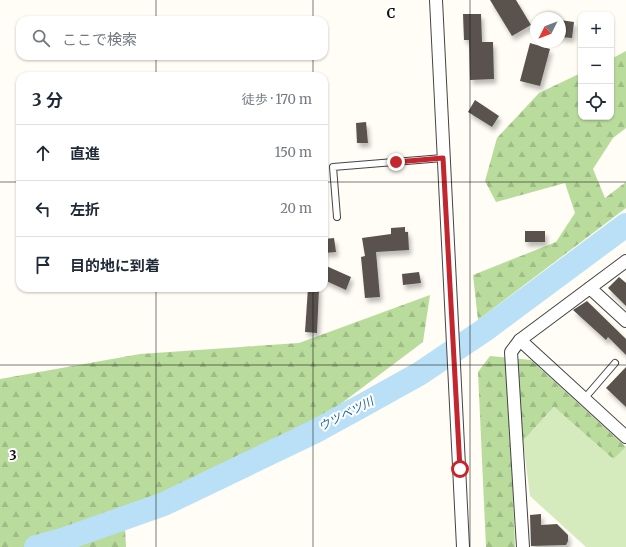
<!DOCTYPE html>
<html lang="ja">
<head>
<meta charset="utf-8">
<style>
	:root { --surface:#fff; --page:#f6f6f7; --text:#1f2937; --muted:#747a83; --line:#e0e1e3 }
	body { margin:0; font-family:Merriweather,"Noto Sans JP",serif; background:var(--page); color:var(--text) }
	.controls { position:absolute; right:12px; top:12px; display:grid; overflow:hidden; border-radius:8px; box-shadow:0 1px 3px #0004 }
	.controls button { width:36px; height:36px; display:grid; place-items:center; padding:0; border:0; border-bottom:1px solid var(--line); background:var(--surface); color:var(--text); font:20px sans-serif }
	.compass { position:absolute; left:530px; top:12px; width:36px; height:36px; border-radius:50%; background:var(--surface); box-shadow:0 1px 3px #0004; rotate:228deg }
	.stop { position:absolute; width:12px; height:12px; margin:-9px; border:3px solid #c4262e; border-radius:50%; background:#fff }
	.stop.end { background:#c4262e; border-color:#fff; box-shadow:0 1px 4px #0008 }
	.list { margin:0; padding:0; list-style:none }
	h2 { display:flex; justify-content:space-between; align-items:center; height:52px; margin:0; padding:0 16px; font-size:17px }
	h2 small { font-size:13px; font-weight:400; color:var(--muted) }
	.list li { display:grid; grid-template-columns:26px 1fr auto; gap:12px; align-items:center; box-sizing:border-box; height:56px; padding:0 16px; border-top:1px solid var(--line) }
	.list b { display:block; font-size:15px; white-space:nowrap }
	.list em { font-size:13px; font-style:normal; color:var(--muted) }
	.icon { flex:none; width:22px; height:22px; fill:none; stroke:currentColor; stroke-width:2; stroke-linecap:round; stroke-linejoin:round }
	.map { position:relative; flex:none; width:626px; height:547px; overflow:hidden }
	.search { position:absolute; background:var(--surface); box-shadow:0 1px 3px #0004; left:16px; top:16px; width:312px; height:44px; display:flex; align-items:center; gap:10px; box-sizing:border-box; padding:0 14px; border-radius:12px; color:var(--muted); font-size:15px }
	.panel { position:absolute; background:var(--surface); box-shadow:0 1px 3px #0004; left:16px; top:72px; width:312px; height:220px; border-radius:12px }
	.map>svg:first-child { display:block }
</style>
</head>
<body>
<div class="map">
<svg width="626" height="547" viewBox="0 0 626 547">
	<defs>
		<pattern id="forest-firs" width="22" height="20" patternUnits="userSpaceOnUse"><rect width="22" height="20" fill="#b9dc9c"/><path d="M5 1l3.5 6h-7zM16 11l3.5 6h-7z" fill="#9ebc85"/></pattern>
		<filter id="shadow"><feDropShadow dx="2.5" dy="4.5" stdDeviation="2" flood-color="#0004"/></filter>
	</defs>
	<rect width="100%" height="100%" fill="#fffdf5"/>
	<g fill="url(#forest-firs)">
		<path d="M626 51V128L613 138 593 169 605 198 626 182V208L478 320 473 275 556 242 575 213 565 183 496 202 485 181 497 138 539 93 581 73V117H611V59Z"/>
		<path d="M430 295 423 342 322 418 142 504 124 509 126 547H0V379L140 354 299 343Z"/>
		<path d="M490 356 531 360 626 447 614 460 554 407 523 441 511 439 515 547H486L478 372Z"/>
	</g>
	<path fill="#d5ebbd" d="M554 407 613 459 626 447V547H586L530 496 523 441Z"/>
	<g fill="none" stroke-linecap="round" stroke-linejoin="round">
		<path stroke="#b9e0f7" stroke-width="24" d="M36 547 62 540 164 504 314 432 356 409 419 374 486 329 626 225"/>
	</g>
	<g fill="#5a524d" filter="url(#shadow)">
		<path d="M490 0H516L531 25 512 36Z"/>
		<path d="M463 14H481L482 42H493L494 79 470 80 469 40H464Z"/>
		<path d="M560 20 574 22 572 38 560 37Z"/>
		<path d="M530 43 550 49 540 86 520 81Z"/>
		<path d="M475 100 499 116 492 127 468 112Z"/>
		<path d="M366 122 368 143H357L356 123Z"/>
		<path d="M405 227V232H408L409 250 376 252 380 297 365 298 361 257 365 256 362 238 391 234V228Z"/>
		<rect x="525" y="231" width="20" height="11"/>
		<path d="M334 238 336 252 324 253V239Z"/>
		<path d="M324 265 351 277 346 290 324 280Z"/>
		<path d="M419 272 421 283 403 285 402 274Z"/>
		<path d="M619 277 626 283V306L608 288Z"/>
		<path d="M308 288H319L317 333 305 332Z"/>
		<path d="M587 301 626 339V355L608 337 606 340 573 310Z"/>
		<path d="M626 367V407L606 388Z"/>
		<path d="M541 514V525L557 524 568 535V541L566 545 531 546 530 515Z"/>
	</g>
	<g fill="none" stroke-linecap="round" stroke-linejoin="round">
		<g stroke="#444" stroke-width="8">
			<g id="service">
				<path d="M337 217 333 167 443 158"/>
				<path d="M584 399 615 363"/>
			</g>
		</g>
		<g stroke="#444" stroke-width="14">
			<g id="minor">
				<path d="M436 0 463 547"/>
				<path d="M590 288 626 321"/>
				<path d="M520 340 626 437"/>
				<path d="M523 547 511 352 520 340 626 261"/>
			</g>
		</g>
		<use href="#service" stroke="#fff" stroke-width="6"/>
		<use href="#minor" stroke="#fff" stroke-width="12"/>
	</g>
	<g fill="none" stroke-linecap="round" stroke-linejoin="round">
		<path stroke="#c4262e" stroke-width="5" d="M396 162 443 158 460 469"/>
	</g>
	<path fill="none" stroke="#111" stroke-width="1" stroke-opacity="0.55" d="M156 0V20M313 0V20M470 0V547M156 56V76M313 56V76M0 182H20M324 182H626M156 288V547M313 288V547M0 365H626"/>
	<g text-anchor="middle" stroke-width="4" stroke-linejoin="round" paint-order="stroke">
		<g font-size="12" font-style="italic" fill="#1768a6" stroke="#fff">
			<text transform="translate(346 414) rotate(-27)" y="4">ウツベツ川</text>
		</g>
	</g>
	<g font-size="13" text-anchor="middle" font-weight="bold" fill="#111" stroke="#fff" stroke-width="4" stroke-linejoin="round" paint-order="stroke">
		<text x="391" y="18">C</text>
		<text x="13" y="460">3</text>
	</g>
</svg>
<div class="controls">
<button>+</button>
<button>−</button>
<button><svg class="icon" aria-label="locate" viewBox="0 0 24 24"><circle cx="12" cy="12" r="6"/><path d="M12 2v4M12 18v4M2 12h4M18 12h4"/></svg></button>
</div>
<svg class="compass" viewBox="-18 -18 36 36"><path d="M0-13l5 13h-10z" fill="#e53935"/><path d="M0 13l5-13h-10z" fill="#747a83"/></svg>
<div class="stop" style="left:460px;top:469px"></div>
<div class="stop end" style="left:396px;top:162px"></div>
<div class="search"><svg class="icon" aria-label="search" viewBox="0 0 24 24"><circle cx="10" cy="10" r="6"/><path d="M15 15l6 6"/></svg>ここで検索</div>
<section class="panel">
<h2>3 分<small>徒歩 · 170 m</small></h2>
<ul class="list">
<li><svg class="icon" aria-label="ahead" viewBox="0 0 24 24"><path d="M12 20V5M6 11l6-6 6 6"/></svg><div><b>直進</b></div><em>150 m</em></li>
<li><svg class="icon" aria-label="left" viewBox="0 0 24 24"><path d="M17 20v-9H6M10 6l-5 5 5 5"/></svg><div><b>左折</b></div><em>20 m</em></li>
<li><svg class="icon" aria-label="arrive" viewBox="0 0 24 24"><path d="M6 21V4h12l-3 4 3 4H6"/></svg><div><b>目的地に到着</b></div></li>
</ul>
</section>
</div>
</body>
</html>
